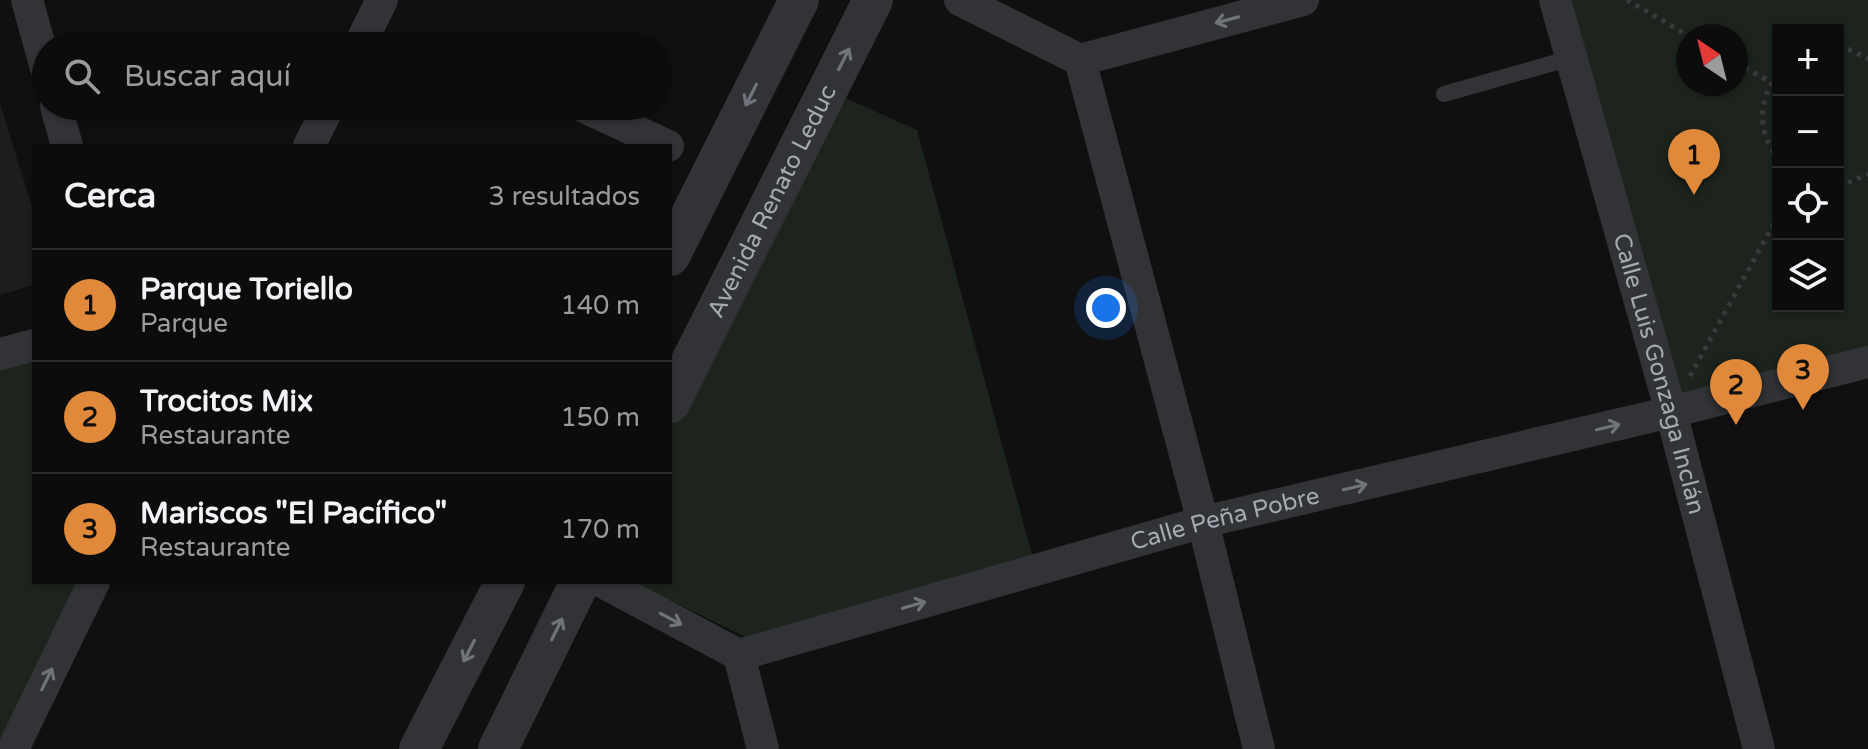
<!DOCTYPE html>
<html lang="es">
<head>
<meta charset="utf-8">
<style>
	:root { --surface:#0c0c0d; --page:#1a1a1b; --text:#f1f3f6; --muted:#9a9b9d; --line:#2c2c2e; --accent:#e0893a }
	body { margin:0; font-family:"Varela Round",sans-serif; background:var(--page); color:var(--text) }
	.controls { position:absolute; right:24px; top:24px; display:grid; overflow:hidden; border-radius:0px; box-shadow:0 2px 6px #0004 }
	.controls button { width:72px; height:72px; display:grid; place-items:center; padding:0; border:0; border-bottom:2px solid var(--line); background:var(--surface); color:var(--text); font:40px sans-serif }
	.compass { position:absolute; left:1676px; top:24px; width:72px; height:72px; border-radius:50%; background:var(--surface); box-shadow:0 2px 6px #0004; rotate:325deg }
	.you { position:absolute; left:1106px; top:308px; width:28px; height:28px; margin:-20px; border:6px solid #fff; border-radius:50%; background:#1a73e8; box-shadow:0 0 0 12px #1a73e833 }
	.badge { display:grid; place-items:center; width:52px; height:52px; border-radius:50%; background:var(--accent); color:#111; font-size:26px; font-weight:700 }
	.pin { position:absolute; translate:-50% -66px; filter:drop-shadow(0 2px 4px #0008) }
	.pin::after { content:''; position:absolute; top:42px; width:28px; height:24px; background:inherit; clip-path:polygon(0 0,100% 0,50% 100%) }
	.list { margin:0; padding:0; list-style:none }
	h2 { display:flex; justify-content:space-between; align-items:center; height:104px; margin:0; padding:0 32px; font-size:34px }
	h2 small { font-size:26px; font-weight:400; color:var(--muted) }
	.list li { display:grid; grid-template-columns:52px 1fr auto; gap:24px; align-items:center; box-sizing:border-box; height:112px; padding:0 32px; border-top:2px solid var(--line) }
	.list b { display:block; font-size:30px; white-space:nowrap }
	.list p { margin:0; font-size:26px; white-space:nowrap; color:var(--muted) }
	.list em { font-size:26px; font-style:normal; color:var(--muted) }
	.icon { flex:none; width:44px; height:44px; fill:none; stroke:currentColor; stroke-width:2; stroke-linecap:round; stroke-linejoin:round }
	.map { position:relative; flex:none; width:1868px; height:749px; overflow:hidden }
	.search { position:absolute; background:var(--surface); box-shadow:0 2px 6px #0004; left:32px; top:32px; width:640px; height:88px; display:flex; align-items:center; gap:20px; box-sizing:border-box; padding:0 28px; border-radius:44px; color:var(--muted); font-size:30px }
	.panel { position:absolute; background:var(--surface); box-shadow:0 2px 6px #0004; left:32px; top:144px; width:640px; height:440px; border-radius:0px }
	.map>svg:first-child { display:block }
</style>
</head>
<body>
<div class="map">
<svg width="1868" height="749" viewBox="0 0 1868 749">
	<rect width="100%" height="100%" fill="#101011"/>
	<path fill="#1c1d1e" d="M0 104 34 213V285L0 295Z"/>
	<g fill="#1d241d" fill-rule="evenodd">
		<path d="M1555 0H1868V362L1671 412ZM1778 30H1838V306H1778ZM1688 36H1736V84H1688Z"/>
		<path d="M836 94 917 130 1032 555 745 637 633 582H670V420Z"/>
		<path d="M34 350V582H85L0 743V360Z"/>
	</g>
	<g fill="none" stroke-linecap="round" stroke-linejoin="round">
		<g stroke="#383a3d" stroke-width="5" stroke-dasharray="4 6" stroke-linecap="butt">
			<path d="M1627 0 1689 36"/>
			<path d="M1838 49 1850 50 1868 59"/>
			<path d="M1736 63 1771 82"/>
			<path d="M1778 74C1757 100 1758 133 1778 159"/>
			<path d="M1838 184 1847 183 1868 174"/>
			<path d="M1690 376 1778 216"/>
		</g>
		<path stroke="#323336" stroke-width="16" d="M1444 94 1571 58"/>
		<g stroke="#323336" stroke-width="32">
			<path d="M27 0 46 68"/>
			<path d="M960 0 1080 60 1303 0"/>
			<path id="s1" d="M1555 0 1671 412 1759 749"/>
			<path d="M359 46 382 0"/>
			<path d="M1080 60 1203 522 1259 749"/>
			<path d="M56 106 67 146"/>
			<path d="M582 106 668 146"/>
			<path d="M309 146 329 106"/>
			<path d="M0 354 34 345"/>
			<path id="s2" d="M602 582 739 655 1203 522 1671 412 1868 362"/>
			<path d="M739 655 763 749"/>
			<path d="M13 749 94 582"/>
		</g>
		<g stroke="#323336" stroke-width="40">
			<path d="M670 256 799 0"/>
			<path id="s3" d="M670 403 873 0"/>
			<path d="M419 749 505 582"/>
			<path d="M498 749 580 582"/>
		</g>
	</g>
	<defs><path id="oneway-shaft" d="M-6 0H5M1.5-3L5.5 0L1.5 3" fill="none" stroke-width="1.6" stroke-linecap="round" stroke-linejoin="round" transform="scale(2)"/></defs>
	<g stroke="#70747a">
		<use href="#oneway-shaft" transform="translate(1227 20) rotate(165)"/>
		<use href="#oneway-shaft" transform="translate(844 59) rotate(-63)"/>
		<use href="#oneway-shaft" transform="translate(751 95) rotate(117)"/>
		<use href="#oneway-shaft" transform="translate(1608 427) rotate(-13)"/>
		<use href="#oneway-shaft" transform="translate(1355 487) rotate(-13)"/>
		<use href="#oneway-shaft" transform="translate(914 605) rotate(-16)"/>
		<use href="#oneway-shaft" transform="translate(671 619) rotate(28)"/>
		<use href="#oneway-shaft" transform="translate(557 629) rotate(-64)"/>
		<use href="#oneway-shaft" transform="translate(469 651) rotate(117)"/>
		<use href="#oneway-shaft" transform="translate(47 679) rotate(-64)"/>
	</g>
	<g text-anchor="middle" stroke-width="8" stroke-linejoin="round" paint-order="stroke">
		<g font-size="24" fill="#a3aab1" stroke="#0b0b0c">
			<text dy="8" stroke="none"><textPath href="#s3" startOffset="226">Avenida Renato Leduc</textPath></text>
			<text dy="8" stroke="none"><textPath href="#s1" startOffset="388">Calle Luis Gonzaga Inclán</textPath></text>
			<text dy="8" stroke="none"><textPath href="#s2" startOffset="660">Calle Peña Pobre</textPath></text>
		</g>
	</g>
</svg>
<div class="controls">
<button>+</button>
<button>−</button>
<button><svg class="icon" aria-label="locate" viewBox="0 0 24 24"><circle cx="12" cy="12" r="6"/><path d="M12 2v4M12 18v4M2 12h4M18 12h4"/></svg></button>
<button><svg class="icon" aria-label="layers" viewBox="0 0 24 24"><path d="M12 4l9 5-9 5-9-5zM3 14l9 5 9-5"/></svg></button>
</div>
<svg class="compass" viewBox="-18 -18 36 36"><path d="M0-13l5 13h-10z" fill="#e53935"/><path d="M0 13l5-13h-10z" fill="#9a9b9d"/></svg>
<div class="you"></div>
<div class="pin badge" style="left:1694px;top:195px">1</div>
<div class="pin badge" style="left:1736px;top:425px">2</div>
<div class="pin badge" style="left:1803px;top:410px">3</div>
<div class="search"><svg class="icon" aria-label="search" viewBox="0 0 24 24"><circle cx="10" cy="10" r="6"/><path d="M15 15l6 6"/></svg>Buscar aquí</div>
<section class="panel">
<h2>Cerca<small>3 resultados</small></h2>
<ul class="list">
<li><span class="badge">1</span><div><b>Parque Toriello</b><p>Parque</p></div><em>140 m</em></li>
<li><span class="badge">2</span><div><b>Trocitos Mix</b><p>Restaurante</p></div><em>150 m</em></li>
<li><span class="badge">3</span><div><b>Mariscos &quot;El Pacífico&quot;</b><p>Restaurante</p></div><em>170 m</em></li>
</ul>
</section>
</div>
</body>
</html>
